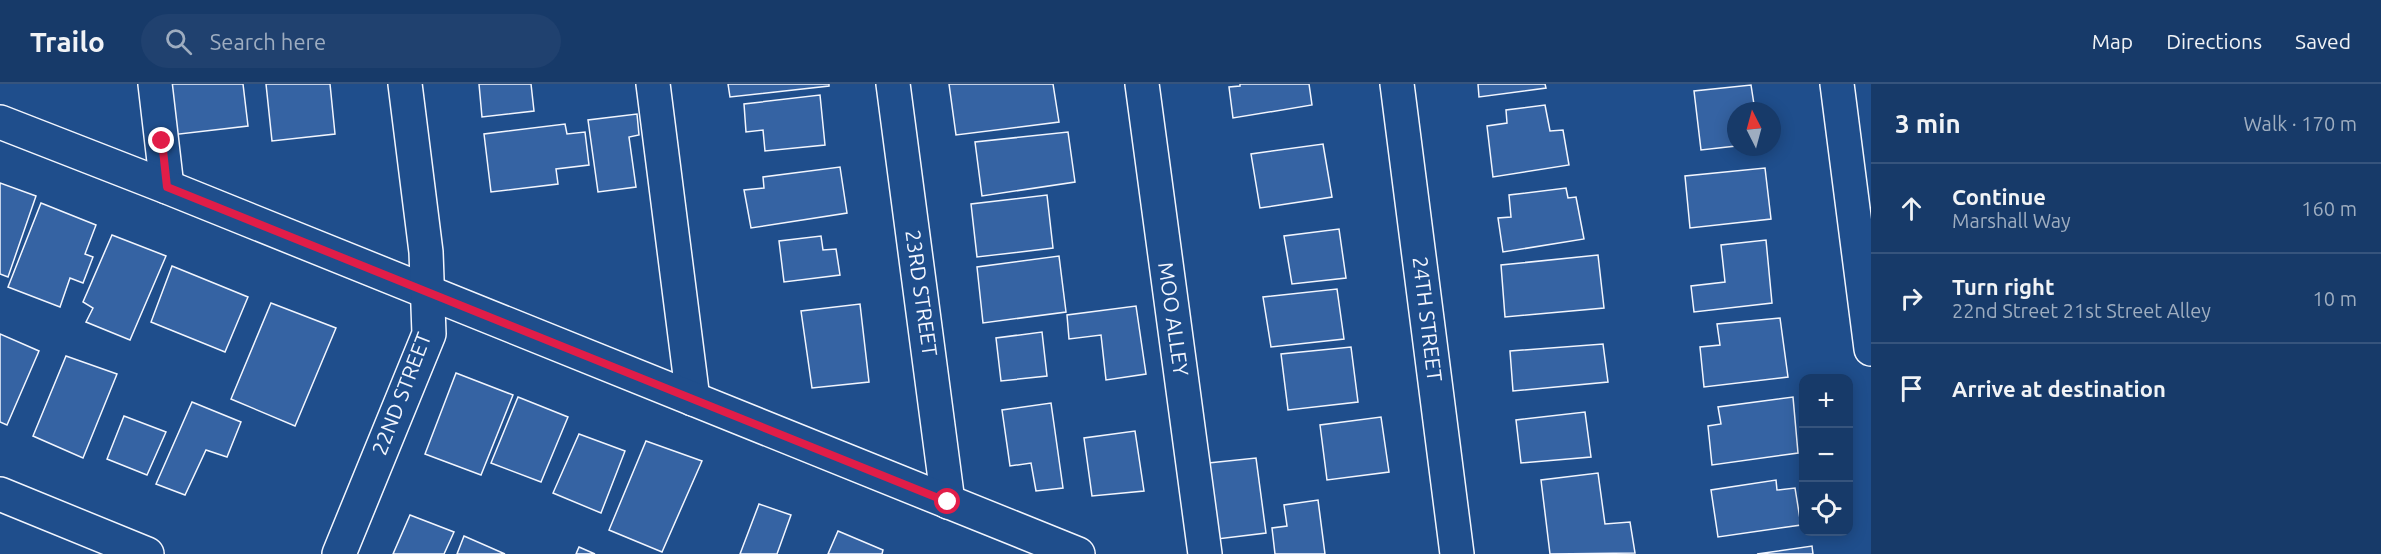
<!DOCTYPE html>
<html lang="en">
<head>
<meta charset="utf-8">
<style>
	:root { --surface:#173a69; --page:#20416f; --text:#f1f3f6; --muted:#9eadc0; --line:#36547d }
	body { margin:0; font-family:Ubuntu,sans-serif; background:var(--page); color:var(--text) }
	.controls { position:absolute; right:18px; bottom:18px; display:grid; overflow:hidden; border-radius:12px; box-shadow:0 3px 15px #0003 }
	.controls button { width:54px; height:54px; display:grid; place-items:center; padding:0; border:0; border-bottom:2px solid var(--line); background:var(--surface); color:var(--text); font:30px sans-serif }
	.compass { position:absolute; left:1727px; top:18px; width:54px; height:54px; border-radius:50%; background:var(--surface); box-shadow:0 3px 15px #0003; rotate:354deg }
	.stop { position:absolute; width:18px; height:18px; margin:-14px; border:4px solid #e11d48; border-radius:50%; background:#fff }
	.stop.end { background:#e11d48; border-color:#fff; box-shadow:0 2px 6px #0008 }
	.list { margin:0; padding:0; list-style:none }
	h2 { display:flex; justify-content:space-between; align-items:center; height:78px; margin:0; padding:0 24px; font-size:26px }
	h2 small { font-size:20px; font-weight:400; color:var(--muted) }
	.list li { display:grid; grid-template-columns:39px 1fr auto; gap:18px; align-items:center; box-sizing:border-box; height:90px; padding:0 24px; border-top:2px solid var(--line) }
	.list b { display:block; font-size:22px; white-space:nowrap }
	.list p { margin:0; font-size:20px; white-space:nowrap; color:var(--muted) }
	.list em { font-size:20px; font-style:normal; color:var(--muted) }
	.icon { flex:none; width:33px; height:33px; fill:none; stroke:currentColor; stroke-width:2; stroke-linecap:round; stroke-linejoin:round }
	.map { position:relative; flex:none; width:1871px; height:470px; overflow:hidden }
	header { display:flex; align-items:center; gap:36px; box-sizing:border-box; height:84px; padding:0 30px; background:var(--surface); border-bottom:2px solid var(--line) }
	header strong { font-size:28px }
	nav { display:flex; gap:33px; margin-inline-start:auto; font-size:21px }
	.search { width:420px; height:54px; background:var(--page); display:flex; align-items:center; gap:15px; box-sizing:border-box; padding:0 21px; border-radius:33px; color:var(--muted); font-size:22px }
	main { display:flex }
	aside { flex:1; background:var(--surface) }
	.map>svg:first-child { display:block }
</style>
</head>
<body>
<header>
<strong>Trailo</strong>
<div class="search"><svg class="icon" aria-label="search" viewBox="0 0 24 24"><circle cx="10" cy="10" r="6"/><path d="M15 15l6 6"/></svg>Search here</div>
<nav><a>Map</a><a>Directions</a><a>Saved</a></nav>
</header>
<main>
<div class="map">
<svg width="1871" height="470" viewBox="0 0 1871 470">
	<rect width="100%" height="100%" fill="#1f4e8c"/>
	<g fill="#3563a3" stroke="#f2f6ff" stroke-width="1.5">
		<path d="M165 0H243L248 42 171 51Z"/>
		<path d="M266 0H330L335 50 272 57Z"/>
		<path d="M479 0H531L534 27 482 33Z"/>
		<path d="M728 0H829V2L730 13Z"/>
		<path d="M949 0H1053L1059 38 956 51Z"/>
		<path d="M1240 0H1309L1312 21 1233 34 1229 3 1240 2Z"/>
		<path d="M1478 0H1545L1546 4 1479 13Z"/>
		<path d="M1751 1 1755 27H1736V62L1701 66 1694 7Z"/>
		<path d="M820 11 825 61 765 67 763 46 746 48 744 20Z"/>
		<path d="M1545 21 1550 47 1563 46 1569 81 1493 93 1487 42 1507 39 1506 26Z"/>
		<path d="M637 30 639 51 629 53 636 103 598 108 588 36Z"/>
		<path d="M565 40 567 50 585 48 589 81 556 85 558 100 491 108 484 50Z"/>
		<path d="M1068 48 1075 98 982 112 975 58Z"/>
		<path d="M1323 60 1332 113 1260 124 1251 70Z"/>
		<path d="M840 83 847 129 751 144 744 106 764 104 763 93Z"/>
		<path d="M1765 84 1771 135 1690 144 1685 92Z"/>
		<path d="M0 99 36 112 8 193 0 190Z"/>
		<path d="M1566 104 1568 114 1576 113 1584 155 1503 168 1498 134 1511 133 1509 111Z"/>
		<path d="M1047 111 1053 164 977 173 971 120Z"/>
		<path d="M41 119 96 141 85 170 93 173 83 199 70 194 60 223 8 203Z"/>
		<path d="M1339 145 1346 194 1292 200 1284 152Z"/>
		<path d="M112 151 166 172 130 256 86 238 93 224 83 218Z"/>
		<path d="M821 152 823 166 836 165 840 191 784 198 779 157Z"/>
		<path d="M1766 156 1772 219 1694 228 1691 202 1725 198 1721 161Z"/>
		<path d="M1598 171 1604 224 1505 233 1501 181Z"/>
		<path d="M1059 172 1066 228 983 239 977 183Z"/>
		<path d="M172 182 248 213 225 268 151 238Z"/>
		<path d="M1337 205 1344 255 1271 263 1263 213Z"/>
		<path d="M271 219 336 244 295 342 231 315Z"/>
		<path d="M860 220 869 298 812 304 801 227Z"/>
		<path d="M1136 222 1146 290 1106 296 1101 251 1069 255 1067 231Z"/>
		<path d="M1780 234 1788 293 1704 303 1700 263 1720 261 1717 240Z"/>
		<path d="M1042 248 1047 292 1001 297 996 254Z"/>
		<path d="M0 250 39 267 7 341 0 338Z"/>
		<path d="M1603 260 1608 298 1513 307 1510 267Z"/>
		<path d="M1351 263 1358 318 1288 326 1281 270Z"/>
		<path d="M66 272 117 290 83 374 33 352Z"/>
		<path d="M456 289 513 311 481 391 425 370Z"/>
		<path d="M518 313 568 333 541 398 491 379Z"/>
		<path d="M1793 313 1798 369 1712 381 1708 342 1721 340 1718 323Z"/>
		<path d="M192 318 241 338 227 373 206 366 185 411 156 400Z"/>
		<path d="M1051 319 1063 404 1036 407 1031 379 1010 382 1002 326Z"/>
		<path d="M1585 328 1591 373 1521 379 1516 336Z"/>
		<path d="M124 332 166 348 147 391 107 375Z"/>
		<path d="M1381 333 1389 388 1327 396 1320 341Z"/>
		<path d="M1135 347 1144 407 1092 412 1084 354Z"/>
		<path d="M579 350 625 367 601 429 553 409Z"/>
		<path d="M646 357 702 377 662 468 609 446Z"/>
		<path d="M1256 374 1266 449 1209 456 1199 380Z"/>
		<path d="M1598 389 1605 440 1630 438 1635 469 1550 470 1541 396Z"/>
		<path d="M1776 396 1777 406 1795 404 1801 441 1718 453 1711 406Z"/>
		<path d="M1318 416 1325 470H1275L1272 444 1287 442 1284 421Z"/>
		<path d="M759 420 791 431 777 470H740Z"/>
		<path d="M410 431 454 448 444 470H393Z"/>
		<path d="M838 447 883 466 882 470H828Z"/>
		<path d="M464 452 505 470H457Z"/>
		<path d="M1812 462 1813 470H1757Z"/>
		<path d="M579 463 595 470H576Z"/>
	</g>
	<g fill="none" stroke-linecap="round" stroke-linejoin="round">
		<g stroke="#f2f6ff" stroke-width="36">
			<g id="minor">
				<path d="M155 0 167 103"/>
				<path d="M653 0 693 315"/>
				<path d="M893 0 948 418"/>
				<path d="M1142 0 1205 470"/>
				<path d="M1397 0 1457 470"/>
				<path d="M1837 0 1871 265"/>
				<path d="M0 38 167 103 1078 470"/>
				<path d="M0 410 147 470"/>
				<path d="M339 470 429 250 426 168 405 0"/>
			</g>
		</g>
		<use href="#minor" stroke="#1f4e8c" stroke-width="33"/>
	</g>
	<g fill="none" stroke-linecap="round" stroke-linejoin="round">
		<path stroke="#e11d48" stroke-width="8" d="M162 57 167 103 948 418"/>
	</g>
	<g text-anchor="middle" stroke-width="4.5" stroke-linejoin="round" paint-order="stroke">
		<g font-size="21" fill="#f2f6ff" stroke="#1f4e8c">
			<text transform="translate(921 209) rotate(82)" y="7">23RD STREET</text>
			<text transform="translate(1173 235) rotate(82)" y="7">MOO ALLEY</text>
			<text transform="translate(1427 235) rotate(83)" y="7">24TH STREET</text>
			<text transform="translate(402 310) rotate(-69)" y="7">22ND STREET</text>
		</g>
	</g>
</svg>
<div class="controls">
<button>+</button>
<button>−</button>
<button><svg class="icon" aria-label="locate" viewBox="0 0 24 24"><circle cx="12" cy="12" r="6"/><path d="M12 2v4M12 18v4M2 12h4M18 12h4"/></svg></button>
</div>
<svg class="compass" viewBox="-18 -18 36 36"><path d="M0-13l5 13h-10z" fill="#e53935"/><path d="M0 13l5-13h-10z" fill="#9eadc0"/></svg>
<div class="stop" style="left:948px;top:418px"></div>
<div class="stop end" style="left:162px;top:57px"></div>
</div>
<aside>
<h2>3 min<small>Walk · 170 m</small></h2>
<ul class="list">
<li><svg class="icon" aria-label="ahead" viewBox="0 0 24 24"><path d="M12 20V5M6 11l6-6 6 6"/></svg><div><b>Continue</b><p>Marshall Way</p></div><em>160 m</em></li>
<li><svg class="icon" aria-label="right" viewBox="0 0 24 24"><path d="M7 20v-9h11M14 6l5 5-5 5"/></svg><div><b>Turn right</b><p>22nd Street 21st Street Alley</p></div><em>10 m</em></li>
<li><svg class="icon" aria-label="arrive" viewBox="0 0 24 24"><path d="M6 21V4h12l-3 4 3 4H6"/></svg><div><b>Arrive at destination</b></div></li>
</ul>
</aside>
</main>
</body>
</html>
